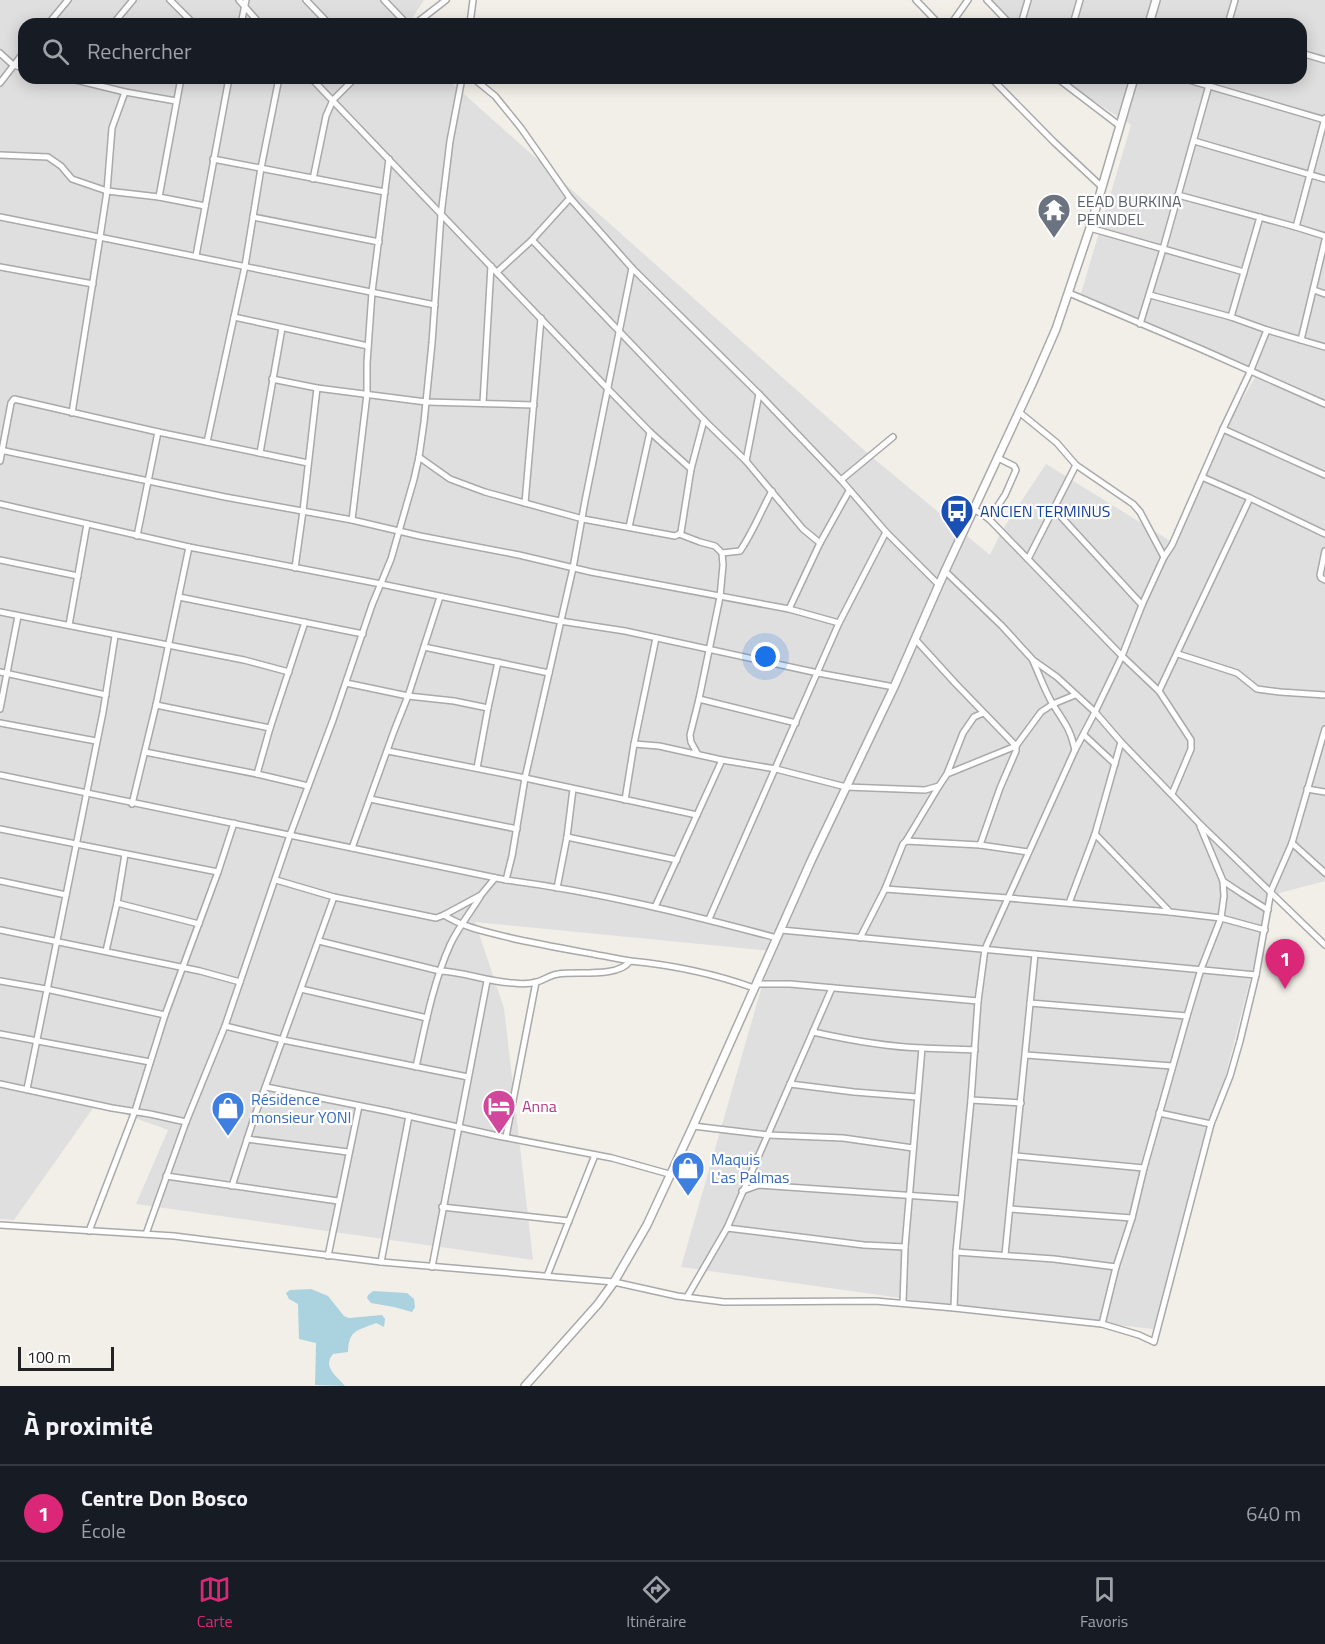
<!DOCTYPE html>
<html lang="fr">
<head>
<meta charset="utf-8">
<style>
	:root { --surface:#171b24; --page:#242831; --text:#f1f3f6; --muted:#9ea1a6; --line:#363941; --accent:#db2777 }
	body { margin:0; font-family:"Titillium Web",sans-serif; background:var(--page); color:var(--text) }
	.scale { position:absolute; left:18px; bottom:15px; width:96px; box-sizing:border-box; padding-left:6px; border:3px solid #222; border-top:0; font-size:16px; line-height:21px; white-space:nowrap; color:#222; -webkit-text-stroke:4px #fff; paint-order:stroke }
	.you { position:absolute; left:766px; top:657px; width:21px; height:21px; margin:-15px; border:4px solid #fff; border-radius:50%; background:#1a73e8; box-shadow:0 0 0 9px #1a73e833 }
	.badge { display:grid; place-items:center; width:39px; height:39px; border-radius:50%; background:var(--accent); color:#fff; font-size:20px; font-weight:700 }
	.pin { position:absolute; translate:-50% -50px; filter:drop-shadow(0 2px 3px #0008) }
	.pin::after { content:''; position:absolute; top:32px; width:21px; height:18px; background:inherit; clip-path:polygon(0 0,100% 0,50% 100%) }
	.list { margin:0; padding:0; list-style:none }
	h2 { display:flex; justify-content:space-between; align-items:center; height:78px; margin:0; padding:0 24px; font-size:26px }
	h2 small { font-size:20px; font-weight:400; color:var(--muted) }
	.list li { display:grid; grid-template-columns:39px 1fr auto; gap:18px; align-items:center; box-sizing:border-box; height:96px; padding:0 24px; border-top:2px solid var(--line) }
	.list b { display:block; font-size:22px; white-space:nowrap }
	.list p { margin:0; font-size:20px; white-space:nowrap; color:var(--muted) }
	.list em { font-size:20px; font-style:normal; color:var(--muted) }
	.icon { flex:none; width:33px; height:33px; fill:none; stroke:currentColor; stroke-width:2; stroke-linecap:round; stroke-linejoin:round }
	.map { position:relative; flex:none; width:1325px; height:1386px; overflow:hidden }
	.search { position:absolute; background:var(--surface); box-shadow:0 3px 15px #0003; left:18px; right:18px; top:18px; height:66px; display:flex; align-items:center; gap:15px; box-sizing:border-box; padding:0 21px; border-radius:18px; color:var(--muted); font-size:22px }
	.sheet { height:174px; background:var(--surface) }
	nav { display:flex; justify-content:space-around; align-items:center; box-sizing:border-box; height:84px; border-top:2px solid var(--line); background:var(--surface); font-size:16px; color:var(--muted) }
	nav a { display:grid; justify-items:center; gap:3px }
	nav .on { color:var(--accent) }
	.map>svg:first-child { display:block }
</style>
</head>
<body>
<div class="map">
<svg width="1325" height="1386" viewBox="0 0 1325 1386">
	<rect width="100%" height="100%" fill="#f2efe9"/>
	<path fill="#e0dfdf" d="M0 0H424L408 24H24V78H446L872 457 990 555 1001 532 1046 464 1175 544 1227 425 1257 374 1079 300 1131 125 1058 78H1301V24H1012L991 0H1325V881L1272 895 1160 1330 950 1305 681 1267 772 951 475 922 504 1008 533 1260 136 1204 168 1130 96 1104 14 1220 0 1219Z"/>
	<g fill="#aad3df">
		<path d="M311 1289 328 1296 344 1316 349 1318 382 1315 385 1319 384 1327 376 1323C357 1331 349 1329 348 1352L333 1354C322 1367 337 1376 345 1386L315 1385 316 1343 299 1339 298 1304 289 1299 286 1293 290 1290Z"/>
		<path d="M373 1291 407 1293 414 1299 415 1307 412 1312 394 1307 371 1303 367 1298 368 1295Z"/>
	</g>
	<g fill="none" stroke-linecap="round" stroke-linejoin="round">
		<g stroke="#a9a9a9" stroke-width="8">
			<g id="minor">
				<path d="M170 0 194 24"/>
				<path d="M239 0 260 24"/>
				<path d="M306 0 329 24"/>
				<path d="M384 0 407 24"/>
				<path d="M916 0 939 24"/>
				<path d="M987 0 1010 24"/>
				<path d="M48 24 68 0"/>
				<path d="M113 24 133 0"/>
				<path d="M241 24 246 0"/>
				<path d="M415 24 446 0"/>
				<path d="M470 24 473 0"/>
				<path d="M951 24 968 0"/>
				<path d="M1021 24 1028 0"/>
				<path d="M1073 24 1080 0"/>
				<path d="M1228 24 1235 0"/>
				<path d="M0 53 13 65 24 68"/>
				<path d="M1301 53 1325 60"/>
				<path d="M68 78 125 92 176 101"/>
				<path d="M311 78 608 389 650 432 691 469"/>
				<path d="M473 78 495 96 521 128 570 198 632 268 759 394 841 480 886 532 939 585"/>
				<path d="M991 78 1054 142 1102 187"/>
				<path d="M1057 78 1120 126"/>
				<path d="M1182 78 1325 120"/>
				<path d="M0 83 24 52"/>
				<path d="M1194 141 1325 179"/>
				<path d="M0 155 48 157 61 166 72 179 107 191 159 197 205 206"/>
				<path d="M213 159 385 192"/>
				<path d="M313 179 326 116 333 100 355 78"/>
				<path d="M1178 195 1296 227 1325 236"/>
				<path d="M159 197 181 78"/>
				<path d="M0 217 435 305"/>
				<path d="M253 217 379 242"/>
				<path d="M1296 227 1325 118"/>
				<path d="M1090 228 1244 272"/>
				<path d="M532 240 704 420 746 461 803 529 820 543"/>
				<path d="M196 256 229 78"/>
				<path d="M0 267 93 284"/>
				<path d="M497 272 532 240 570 198"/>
				<path d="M1314 290 1325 294"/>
				<path d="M1069 293 1201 349 1325 404"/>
				<path d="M1150 295 1231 317 1267 330 1325 347"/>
				<path d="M234 317 368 346"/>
				<path d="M1231 317 1260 217"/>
				<path d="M1140 324 1163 249 1211 78"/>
				<path d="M1301 340 1325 240"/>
				<path d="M272 379 317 388 426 402 534 405"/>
				<path d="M483 403 491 266"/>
				<path d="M1019 412 1057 443 1076 465 1133 504 1140 512 1164 557"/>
				<path d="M72 413 100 237 107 191 112 128 125 92"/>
				<path d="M1223 429 1325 475"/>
				<path d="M207 442 245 266 261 168 279 78"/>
				<path d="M0 450 225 497 352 520 420 536 519 555 591 572 789 609 839 623"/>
				<path d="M260 453 282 328"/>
				<path d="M419 457 450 479 485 492 583 519 675 536 679 534 681 532 691 469 704 420"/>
				<path d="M0 461 11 403 14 399 158 432 308 463"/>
				<path d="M746 461 759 394"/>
				<path d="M1202 477 1250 498 1325 534"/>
				<path d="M841 480 893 437"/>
				<path d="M525 503 541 318"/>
				<path d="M0 504 189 547 381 584 560 621 625 631 818 673 894 687"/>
				<path d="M974 509 989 519 1122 656 1159 691 1191 740V749L1172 794"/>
				<path d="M1054 509 1142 605"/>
				<path d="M989 519 1005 495 1016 470 1014 466 998 458"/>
				<path d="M352 520 367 394V363L372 292 389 159"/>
				<path d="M629 527 650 432"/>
				<path d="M679 534 700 542 715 546 722 553 723 565 720 597 699 699 690 735 691 742 697 753"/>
				<path d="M137 536 158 432"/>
				<path d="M1325 551 1320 575 1321 578 1325 580"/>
				<path d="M722 553 740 551C753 532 761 511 772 491"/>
				<path d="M1028 559 1076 465"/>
				<path d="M0 560 78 576"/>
				<path d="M295 568 303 511 317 388"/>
				<path d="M945 571 1002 626 1033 660 1057 677 1095 712 1121 742 1199 823 1325 945"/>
				<path d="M179 597 363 634"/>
				<path d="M789 609 820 543 849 491"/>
				<path d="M0 612 244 660 289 672"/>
				<path d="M69 625 87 524"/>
				<path d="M915 639 956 684 1016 746"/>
				<path d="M424 647 549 673"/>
				<path d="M1178 654 1237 673 1257 689 1280 692 1325 695"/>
				<path d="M1033 661C1040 676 1045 692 1054 706 1065 724 1070 728 1075 750"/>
				<path d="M0 672 106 695"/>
				<path d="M346 683 408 696 454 701 488 708 477 768"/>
				<path d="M1159 691 1250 498"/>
				<path d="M699 699 796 723"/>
				<path d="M156 705 270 728"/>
				<path d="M488 708 498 662"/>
				<path d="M0 709 18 616"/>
				<path d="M0 723 96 741"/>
				<path d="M1084 735 1115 764"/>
				<path d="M634 744 659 746 722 760 776 769 846 787 925 790 939 786 947 774 1016 746 1041 712 1053 704 1075 695"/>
				<path d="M388 751 525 778 697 815"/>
				<path d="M145 752 257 774 308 786"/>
				<path d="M257 774 270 728 305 622"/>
				<path d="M947 774 963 733 974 717 983 713"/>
				<path d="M0 775 506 880C598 892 688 914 777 938"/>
				<path d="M1307 789 1325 792"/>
				<path d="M370 799 517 829"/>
				<path d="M625 800 634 744 656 638"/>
				<path d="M132 804 156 705 189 547"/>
				<path d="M0 829 218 872"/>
				<path d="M1095 834 1170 912"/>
				<path d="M567 837 677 860"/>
				<path d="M906 841 939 786"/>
				<path d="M1292 843 1325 873"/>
				<path d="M980 845 1000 788 1016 751V746"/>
				<path d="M352 848 394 731 408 696 440 597"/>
				<path d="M276 880 334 897 436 918 444 915 481 895 495 878"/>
				<path d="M506 880 512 856 525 778 573 568 585 501 632 268"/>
				<path d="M0 881 66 895"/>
				<path d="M1223 881 1241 893 1268 910"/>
				<path d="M557 888 567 837 573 789"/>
				<path d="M885 889 1008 898 1170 912 1221 918 1265 930"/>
				<path d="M117 903 199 924"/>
				<path d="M1069 903 1095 834 1121 742"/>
				<path d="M655 907 722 760"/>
				<path d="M444 915C464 928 488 932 511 938 550 947 590 953 630 961"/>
				<path d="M709 919 839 623 886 532"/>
				<path d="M0 930 200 971 240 982"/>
				<path d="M781 930 1256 975"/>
				<path d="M860 938 885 889 903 844 906 841 980 845 1028 852"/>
				<path d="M319 941 440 971C465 972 488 982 513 983 521 984 529 984 537 982 544 980 550 975 558 974 577 971 618 978 630 961 672 965 715 974 754 988"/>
				<path d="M106 951 117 903 125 854"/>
				<path d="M0 981 46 989 165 1015"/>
				<path d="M756 984H790L978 1001"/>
				<path d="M301 989 427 1018"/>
				<path d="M1030 1003 1187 1016"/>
				<path d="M225 1026 283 1040 468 1077"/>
				<path d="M813 1032C849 1040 887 1047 923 1048 940 1049 958 1049 975 1050"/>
				<path d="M0 1034 150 1062"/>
				<path d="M1026 1055 1172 1066"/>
				<path d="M416 1067C425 1026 433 983 450 945 458 928 470 913 480 897"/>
				<path d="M0 1084 112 1108 150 1114 186 1122"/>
				<path d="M790 1084 854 1092 917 1097"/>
				<path d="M266 1087 386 1111 498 1136 612 1158 669 1174"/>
				<path d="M27 1089 103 712 115 636"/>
				<path d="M971 1100 1021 1103"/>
				<path d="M1159 1113 1211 1124"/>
				<path d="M693 1126 768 1135 843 1138 913 1148"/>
				<path d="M506 1137 536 982"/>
				<path d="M247 1139 348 1152"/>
				<path d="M1015 1156 1144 1168"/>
				<path d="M166 1176 338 1201"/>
				<path d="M232 1186 254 1118 334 897"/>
				<path d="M742 1191 759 1185 961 1199"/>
				<path d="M442 1207 569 1221"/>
				<path d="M1010 1209 1132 1218"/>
				<path d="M0 1225 174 1236 381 1262 614 1282 677 1296 724 1302 875 1301 954 1308 1102 1324 1139 1335 1154 1342 1211 1124 1230 1076 1240 1041 1256 975 1271 891 1292 843 1325 729"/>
				<path d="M727 1228 864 1245 905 1247"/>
				<path d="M89 1231 135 1111 165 1015 218 872 234 823"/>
				<path d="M146 1234 186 1122 225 1026 290 835 333 720 372 605 391 559 414 479 419 457 424 422 432 343 441 215 450 141 462 78"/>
				<path d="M956 1252 1054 1259 1116 1267"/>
				<path d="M1005 1255 1035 954"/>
				<path d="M328 1256 359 1106"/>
				<path d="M381 1262 409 1116"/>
				<path d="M432 1267 487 981"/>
				<path d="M547 1276 595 1155"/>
				<path d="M687 1297 727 1228 832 988"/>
				<path d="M903 1303 905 1247 922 1048"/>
				<path d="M954 1308 956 1252 971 1100 978 1001 985 949 1075 750 1095 712 1122 656 1142 605 1164 557 1172 545 1223 429 1250 372 1267 330"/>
				<path d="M1102 1324 1116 1267 1132 1218 1144 1168 1187 1016 1201 969 1221 918 1224 896 1223 881 1200 826"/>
			</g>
		</g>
		<g stroke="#a9a9a9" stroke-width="10">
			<g id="tertiary">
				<path d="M1149 24 1156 0"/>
				<path d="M525 1386 598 1304 614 1282 647 1225 693 1126 811 861 894 687 945 571 1032 384 1056 329 1090 228 1134 78"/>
			</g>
		</g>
		<use href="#minor" stroke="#fff" stroke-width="5"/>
		<use href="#tertiary" stroke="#fff" stroke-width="7"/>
	</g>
	<defs>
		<g id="temple-pin" transform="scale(1.725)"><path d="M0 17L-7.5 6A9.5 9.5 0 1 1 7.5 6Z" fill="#6b7280" stroke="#fff"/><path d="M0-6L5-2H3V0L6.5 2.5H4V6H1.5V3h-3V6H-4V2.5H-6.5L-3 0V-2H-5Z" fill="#fff"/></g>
		<g id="bus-pin" transform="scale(1.725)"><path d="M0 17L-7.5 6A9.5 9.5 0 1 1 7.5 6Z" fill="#1a4fb4" stroke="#fff"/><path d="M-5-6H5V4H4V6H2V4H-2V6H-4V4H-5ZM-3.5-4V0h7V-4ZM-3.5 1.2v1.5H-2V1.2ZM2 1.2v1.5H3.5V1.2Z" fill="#fff"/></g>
		<g id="hotel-pin" transform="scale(1.725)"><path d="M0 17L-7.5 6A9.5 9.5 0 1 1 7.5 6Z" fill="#d1479c" stroke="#fff"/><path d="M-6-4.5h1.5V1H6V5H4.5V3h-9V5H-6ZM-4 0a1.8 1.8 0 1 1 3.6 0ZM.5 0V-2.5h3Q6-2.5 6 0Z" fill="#fff"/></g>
		<g id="shop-pin" transform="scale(1.725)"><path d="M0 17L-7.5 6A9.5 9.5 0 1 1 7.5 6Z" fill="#3f7fe0" stroke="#fff"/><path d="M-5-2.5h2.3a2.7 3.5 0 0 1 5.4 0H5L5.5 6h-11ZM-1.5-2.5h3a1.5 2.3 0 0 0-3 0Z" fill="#fff"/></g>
	</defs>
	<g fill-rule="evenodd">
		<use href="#temple-pin" x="1054" y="210"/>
		<use href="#bus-pin" x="957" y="511"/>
		<use href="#hotel-pin" x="499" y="1106"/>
		<use href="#shop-pin" x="228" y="1108"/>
		<use href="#shop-pin" x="688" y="1168"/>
	</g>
	<g text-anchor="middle" stroke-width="4.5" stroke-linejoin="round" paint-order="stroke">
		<g font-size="16" fill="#5b616d" stroke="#fff" text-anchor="start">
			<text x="1077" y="207">EEAD BURKINA<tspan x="1077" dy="18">PENNDEL</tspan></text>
		</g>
		<g font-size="16" fill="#164399" stroke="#fff" text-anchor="start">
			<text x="980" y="517">ANCIEN TERMINUS</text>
		</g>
		<g font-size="16" fill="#366cbe" stroke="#fff" text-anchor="start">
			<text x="251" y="1105">Résidence<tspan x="251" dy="18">monsieur YONI</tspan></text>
			<text x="711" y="1165">Maquis<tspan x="711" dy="18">L'as Palmas</tspan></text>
		</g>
		<g font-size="16" fill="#b23c85" stroke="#fff" text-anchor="start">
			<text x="522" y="1112">Anna</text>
		</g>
	</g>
</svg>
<div class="scale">100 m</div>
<div class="you"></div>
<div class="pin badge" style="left:1285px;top:989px">1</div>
<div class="search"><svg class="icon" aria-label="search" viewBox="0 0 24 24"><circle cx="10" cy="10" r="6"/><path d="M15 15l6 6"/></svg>Rechercher</div>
</div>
<section class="sheet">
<h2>À proximité<small></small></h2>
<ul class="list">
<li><span class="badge">1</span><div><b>Centre Don Bosco</b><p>École</p></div><em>640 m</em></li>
</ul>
</section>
<nav>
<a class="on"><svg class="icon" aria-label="map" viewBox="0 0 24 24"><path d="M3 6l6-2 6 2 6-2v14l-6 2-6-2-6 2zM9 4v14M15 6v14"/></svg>Carte</a>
<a><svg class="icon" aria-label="directions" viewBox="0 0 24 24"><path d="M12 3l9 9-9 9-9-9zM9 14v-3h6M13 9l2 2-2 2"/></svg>Itinéraire</a>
<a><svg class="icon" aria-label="saved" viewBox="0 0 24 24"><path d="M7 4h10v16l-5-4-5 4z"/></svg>Favoris</a>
</nav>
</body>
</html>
